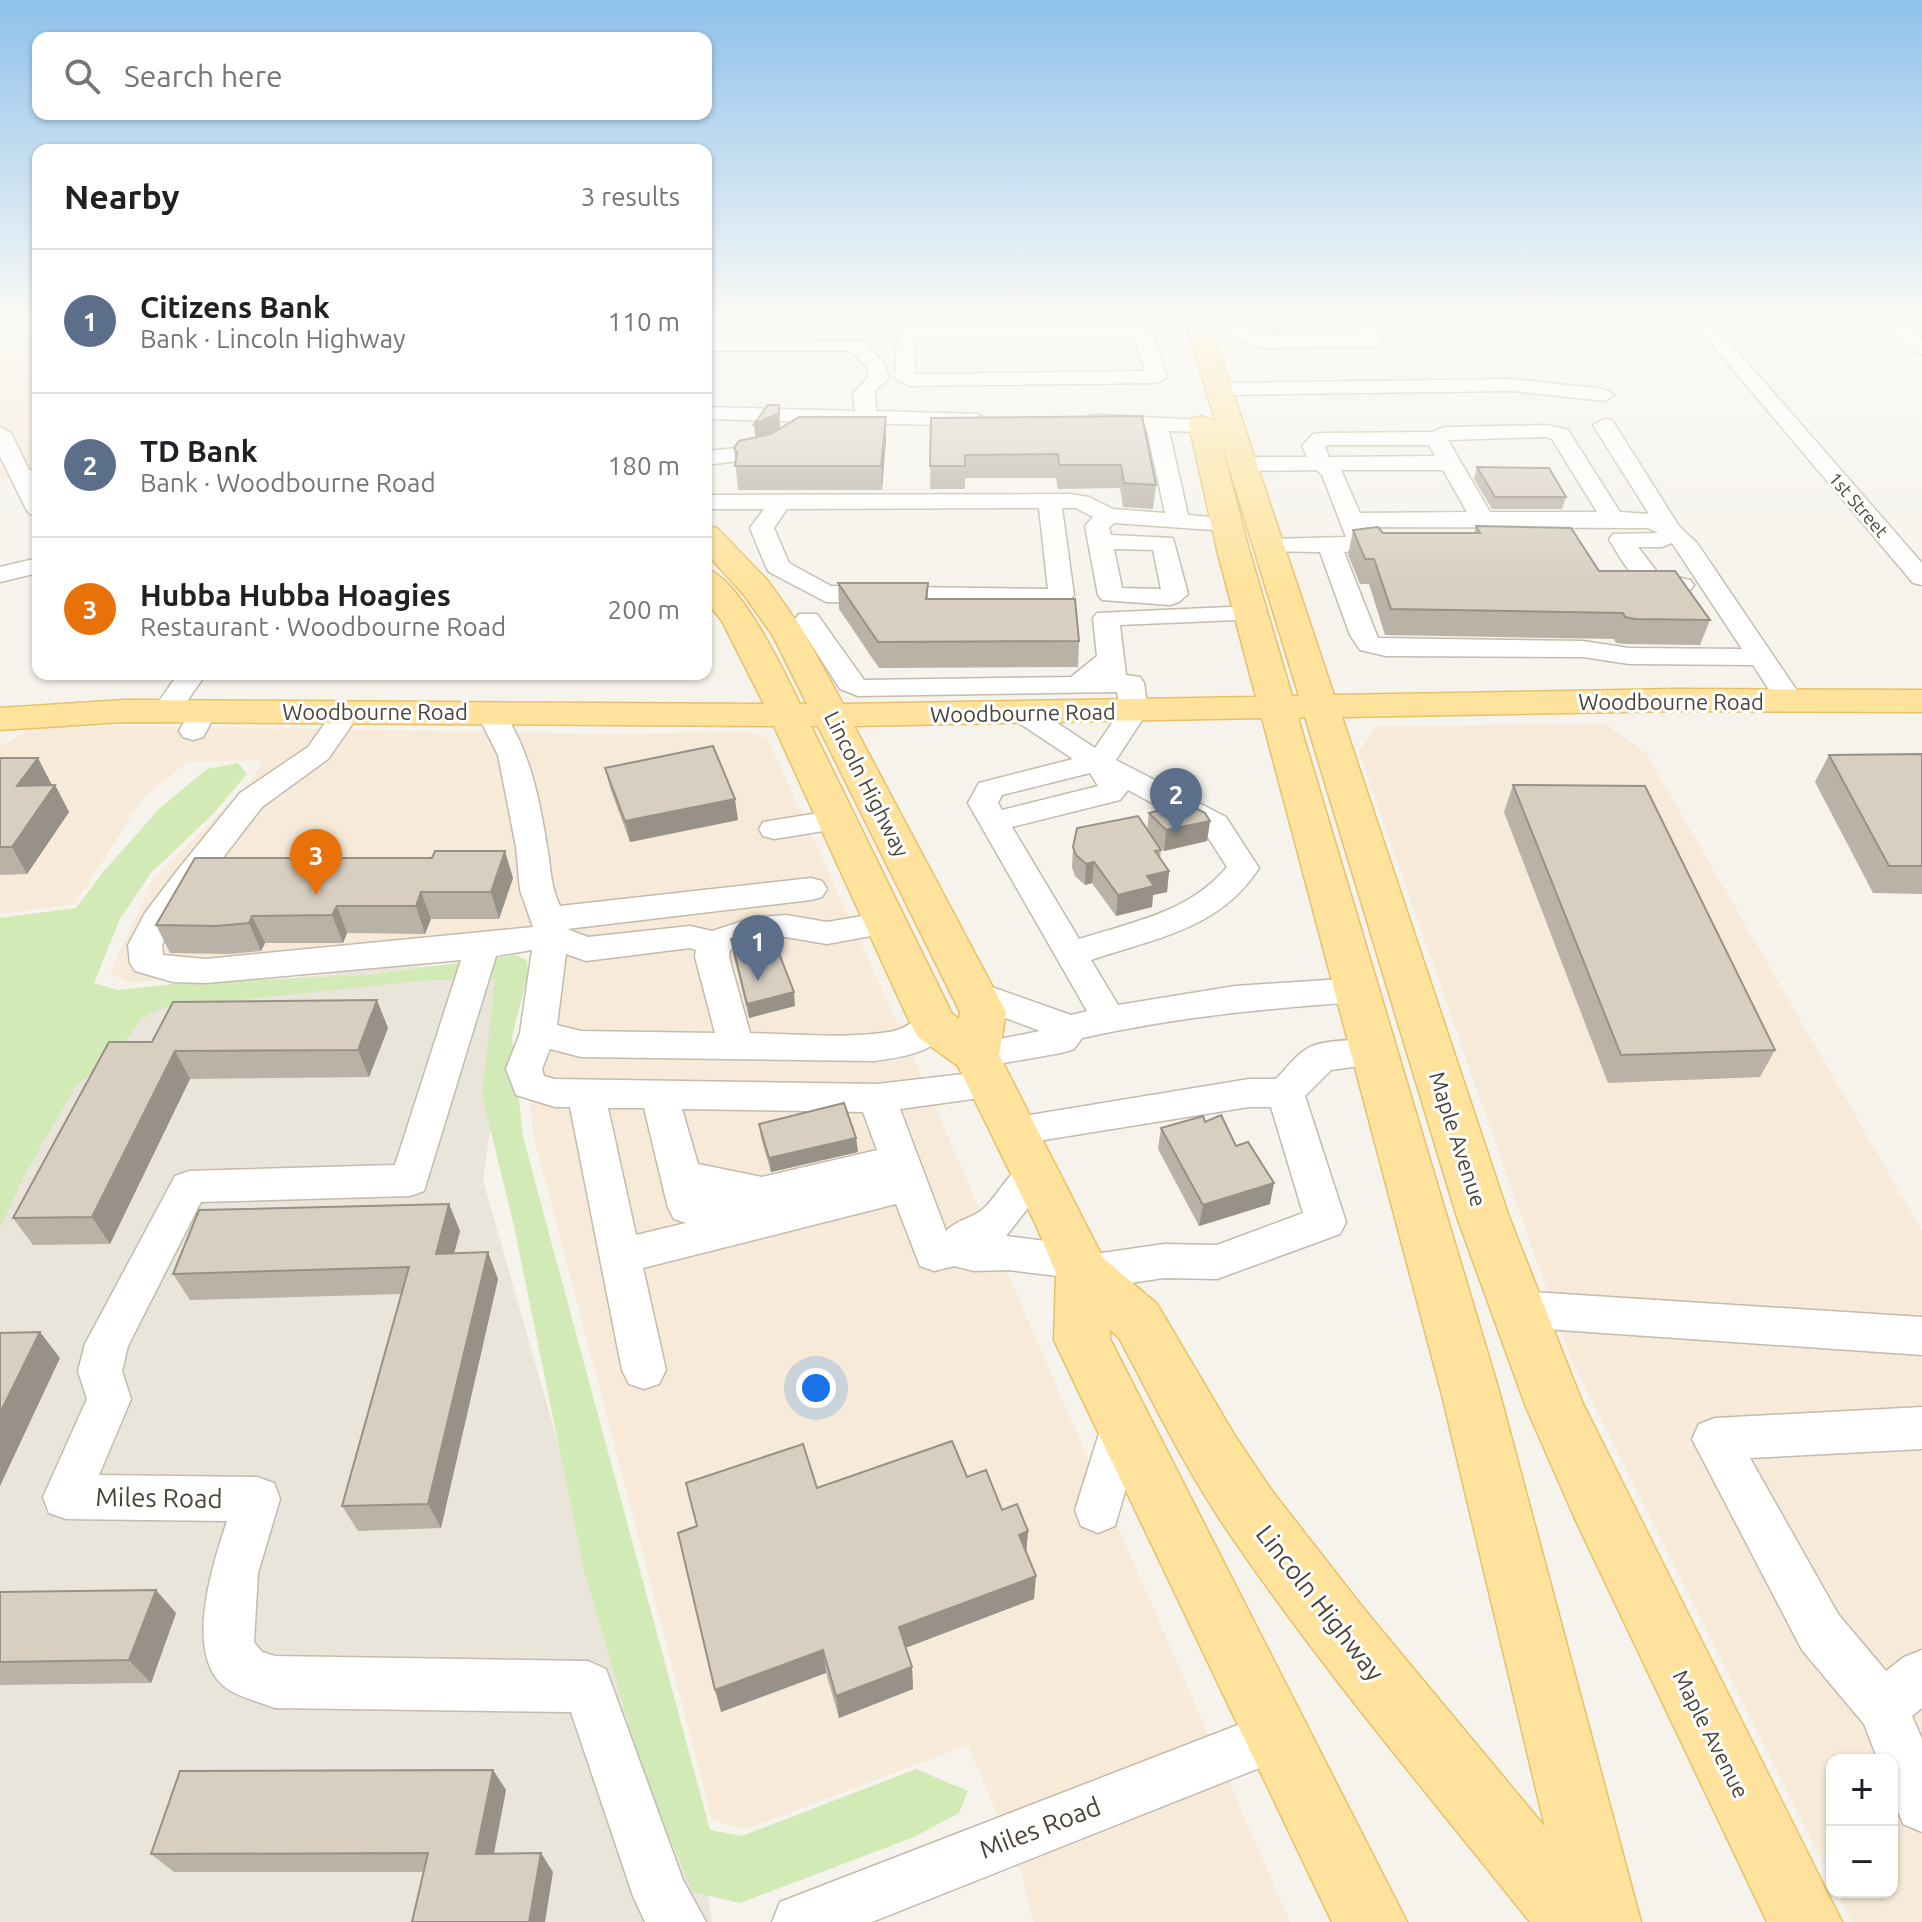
<!DOCTYPE html>
<html lang="en">
<head>
<meta charset="utf-8">
<style>
	:root { --surface:#fff; --page:#f2f2f2; --text:#202124; --muted:#757577; --line:#e0e0e0; --accent:#b45309 }
	body { margin:0; font-family:Ubuntu,sans-serif; background:var(--page); color:var(--text) }
	.controls { position:absolute; right:24px; bottom:24px; display:grid; overflow:hidden; border-radius:16px; box-shadow:0 2px 6px #0004 }
	.controls button { width:72px; height:72px; display:grid; place-items:center; padding:0; border:0; border-bottom:2px solid var(--line); background:var(--surface); color:var(--text); font:40px sans-serif }
	.you { position:absolute; left:816px; top:1388px; width:28px; height:28px; margin:-20px; border:6px solid #fff; border-radius:50%; background:#1a73e8; box-shadow:0 0 0 12px #1a73e833 }
	.badge { display:grid; place-items:center; width:52px; height:52px; border-radius:50%; background:var(--accent); color:#fff; font-size:26px; font-weight:700 }
	.pin { position:absolute; translate:-50% -66px; filter:drop-shadow(0 2px 4px #0008) }
	.pin::after { content:''; position:absolute; top:42px; width:28px; height:24px; background:inherit; clip-path:polygon(0 0,100% 0,50% 100%) }
	.list { margin:0; padding:0; list-style:none }
	h2 { display:flex; justify-content:space-between; align-items:center; height:104px; margin:0; padding:0 32px; font-size:34px }
	h2 small { font-size:26px; font-weight:400; color:var(--muted) }
	.list li { display:grid; grid-template-columns:52px 1fr auto; gap:24px; align-items:center; box-sizing:border-box; height:144px; padding:0 32px; border-top:2px solid var(--line) }
	.list b { display:block; font-size:30px; white-space:nowrap }
	.list p { margin:0; font-size:26px; white-space:nowrap; color:var(--muted) }
	.list em { font-size:26px; font-style:normal; color:var(--muted) }
	.icon { flex:none; width:44px; height:44px; fill:none; stroke:currentColor; stroke-width:2; stroke-linecap:round; stroke-linejoin:round }
	.map { position:relative; flex:none; width:1922px; height:1922px; overflow:hidden }
	.search { position:absolute; background:var(--surface); box-shadow:0 2px 6px #0004; left:32px; top:32px; width:680px; height:88px; display:flex; align-items:center; gap:20px; box-sizing:border-box; padding:0 28px; border-radius:16px; color:var(--muted); font-size:30px }
	.panel { position:absolute; background:var(--surface); box-shadow:0 2px 6px #0004; left:32px; top:144px; width:680px; height:536px; border-radius:16px }
	.map>svg:first-child { display:block }
</style>
</head>
<body>
<div class="map">
<svg width="1922" height="1922" viewBox="0 0 1922 1922">
	<rect width="100%" height="100%" fill="#f6f3ec"/>
	<path fill="#eae5da" d="M514 963 483 1180 622 1668 707 1888 712 1922H0V1202L111 997 396 967Z"/>
	<g fill="#f7ead8">
		<path d="M0 321H38V472L0 481Z"/>
		<path d="M1604 723 1646 753 1922 1231V1922H1852L1837 1892H1892V1760H1832V1881L1571 1359 1359 752 1376 727Z"/>
		<path d="M135 726 607 734 750 732 767 738 915 1061 1290 1922H1033L1021 1871 968 1745 744 1830 712 1819 533 1134 524 1018 535 952 506 951 129 983 110 973 153 879 248 785 263 760 188 762 144 796 75 904 0 914V747L32 728Z"/>
	</g>
	<path fill="#d2eab5" d="M238 763 247 774 214 813 151 873 120 919 94 983 118 990 174 984 369 975 517 955 527 961 528 974 512 1037 523 1137 710 1830 742 1836 916 1769 968 1791 959 1813 914 1837 740 1903 693 1892 647 1786 584 1570 514 1226 482 1095 495 980H430L161 1008 141 1019 121 1047 75 1087 24 1176 0 1228V918L76 908 104 871 160 808 207 769Z"/>
	<g fill="none" stroke-linecap="round" stroke-linejoin="round">
		<g stroke="#c2bbae" stroke-width="3">
			<g id="minor">
				<path d="M898 321H916V325L1135 324 1149 328 1152 332 1167 377 1157 383 909 386 895 378ZM1134 336 1145 371 915 374 916 337Z"/>
				<path d="M1222 321H1241L1249 331 1265 336 1361 335 1354 321H1372L1384 341 1374 347 1263 348 1235 339Z"/>
				<path d="M1692 321H1711L1922 563V585L1913 583Z"/>
				<path d="M1883 321H1903L1922 338V354L1915 352Z"/>
				<path d="M706 339 863 341 884 363 889 378 875 391 876 411 977 414 988 420 977 426 706 419V407L855 411 853 394 869 376 867 368 851 351H706Z"/>
				<path d="M1512 379 1604 389 1614 395 1604 401 1512 391 1219 395 1209 389 1219 383Z"/>
				<path d="M1098 415 1204 420 1215 426 1204 432 1169 431 1188 515 1234 519 1238 524 1234 529 1226 531 1114 523 1109 528 1111 535 1173 538 1188 594 1179 602 1170 605 1102 600 1098 595 1085 526 1093 517 1076 508H1062L1074 595 1070 600 1057 605 826 602 769 572 766 567 750 528 764 509H706V495L1070 494 1089 497 1113 509 1165 513 1147 430 1090 426 1087 421 1090 416ZM1039 508 1048 589 831 586 789 563 774 528 787 509ZM1114 549 1153 550 1161 589 1122 588Z"/>
				<path d="M1604 419 1612 420 1679 526 1697 543 1804 701 1800 707 1790 709 1780 707 1753 665 1629 664 1583 657 1386 656 1360 650 1350 635 1320 552 1260 551 1257 546 1260 541 1269 539 1346 537 1322 475 1317 470 1243 471 1232 464 1243 457H1307L1302 446 1313 434 1321 433 1432 432 1445 427 1547 425 1568 430 1620 512 1649 514 1593 425ZM1546 437 1552 439 1597 512H1490L1448 440ZM1327 445H1429L1435 456 1329 457 1325 447ZM1341 470H1443L1467 512 1360 513ZM1366 527 1648 528 1658 533 1613 534 1609 539C1628 572 1645 602 1690 590L1694 585 1690 580 1658 573 1638 547H1662L1672 543 1742 649 1629 648 1583 641 1378 638 1344 552 1370 549 1373 544Z"/>
				<path d="M0 427 11 433 29 470 38 468V482H35L38 516 30 514 26 509 0 456Z"/>
				<path d="M777 437 788 444 769 457 706 465V451L756 446Z"/>
				<path d="M38 558V573L0 582V567Z"/>
				<path d="M1251 606 1260 609 1264 614 1260 619 1120 625 1126 675 1140 677 1144 683 1148 711 1116 760 1226 817 1259 868C1220 929 1156 938 1091 960L1118 1005 1235 986 1357 978 1369 981 1374 990 1369 999 1357 1002C1260 1009 1177 1017 1082 1038L1074 1049 1061 1053 976 1068 963 1064 958 1055 963 1046 1040 1031 960 1001 955 992 960 983 972 980 1071 1015 1087 1011 968 803 979 783 1073 759 1013 719 1009 713 1013 707 1023 705 1033 707 1095 748 1120 711 1117 692 858 696 840 689 795 619 799 614H817L864 680 1071 677 1097 656 1093 618 1097 613ZM1090 773 1098 786 1002 810 998 803 1002 795ZM1128 790 1204 831 1227 867C1190 912 1133 922 1079 939L1012 827 1120 800Z"/>
				<path d="M178 674H206L176 717 166 719 156 717 152 711Z"/>
				<path d="M203 704 213 706 217 712 203 737 193 740 183 737 179 731 193 706Z"/>
				<path d="M347 704 357 706 361 712 328 759 262 807 172 924 162 945 163 955 206 959 533 927 520 890 516 847 498 755 476 712 480 706 490 704 500 706C529 748 539 796 547 846 551 867 550 886 560 906L811 878 822 881 827 889 822 897 811 900 567 929 588 937 690 926 712 931 752 918 786 915 827 922 886 912 898 915 903 923 898 931 827 944 786 937 756 940 730 950 729 957 750 1033C796 1034 844 1039 889 1032 913 1029 919 1008 947 1016L952 1025C936 1053 903 1057 874 1061L581 1057 550 1049 542 1069 544 1076 555 1079 877 1084 989 1071 1002 1075 1007 1085 1002 1095 900 1109 946 1231C956 1220 973 1218 983 1209 1005 1189 1015 1152 1049 1163L1055 1174 1006 1236 1078 1245 1093 1250 1095 1254 1164 1244 1217 1245 1303 1213 1271 1107H1249L1013 1145 1000 1140 994 1130 1000 1120 1249 1079H1276C1286 1069 1297 1053 1310 1047 1326 1039 1371 1038 1388 1044L1393 1053 1388 1062 1331 1070 1305 1096 1346 1222 1340 1234 1217 1279 1164 1278 1083 1290 1068 1285 1065 1277 1009 1270 974 1271 954 1266 934 1271 920 1266 896 1204 643 1268 666 1370 659 1384 644 1389 629 1384 622 1370 570 1107H555L516 1095 506 1069 520 1033 532 950 496 956 424 1191 410 1196 201 1202 128 1346 122 1371 131 1399 99 1475 257 1477 274 1483 280 1499 258 1573 254 1642 262 1652 275 1656 588 1661 606 1669 683 1880 706 1922H645L633 1896 571 1712 275 1708C260 1702 242 1698 229 1690 181 1659 213 1564 227 1521L66 1519 49 1513 43 1497 87 1399 78 1371 85 1344 175 1176 189 1171 395 1165 461 960 206 983 173 982 135 971 130 963 128 945 145 913 176 872 240 793 308 747 337 706ZM690 948 696 950 695 957 715 1033 581 1031 557 1025 566 954 586 961ZM608 1108H644L668 1208 674 1219 686 1223 636 1235ZM682 1109 863 1112 877 1150 762 1177 698 1164Z"/>
				<path d="M837 810 848 813 852 820 848 827 774 839 763 836 759 829 763 822Z"/>
				<path d="M1516 1291 1922 1317V1355L1516 1327 1501 1322 1495 1309 1501 1296Z"/>
				<path d="M1123 1402 1139 1408 1145 1423 1115 1526 1098 1533 1081 1526 1075 1510 1107 1408Z"/>
				<path d="M1922 1407V1449L1750 1458 1838 1614 1886 1671 1904 1657 1922 1650V1708L1912 1716 1922 1739V1832L1903 1824 1892 1797V1760H1878L1864 1724 1802 1650 1692 1439 1699 1424 1715 1418Z"/>
				<path d="M1279 1709 1297 1717 1305 1735 1297 1753 872 1922H772L780 1902Z"/>
			</g>
		</g>
		<g stroke="#e6c16a" stroke-width="3">
			<path id="major" d="M1185 321H1209L1334 695 1676 689 1922 690V712L1676 711 1342 717 1509 1217 1583 1404 1842 1922H1767L1576 1521 1526 1407 1457 1217 1305 717 1298 718 1499 1391 1641 1922H1530C1428 1794 1321 1668 1229 1533 1187 1472 1154 1403 1119 1338L1110 1330V1339L1407 1922H1332L1054 1340 1056 1273 1036 1225 958 1066 918 1037 911 1025 774 726 124 722 0 730V708L124 700 764 704 722 621 706 601V569C739 577 785 673 800 704H807L773 636 744 595 706 553V526L717 528 768 581 802 629 843 704 1256 697 1217 550 1189 424 1193 418 1203 416 1216 422ZM1220 438 1299 696H1292L1249 550ZM1262 718 1441 1391 1545 1827 1364 1609 1272 1491 1235 1436 1157 1304 1103 1258 999 1055 1006 1012 854 726ZM811 726H818L960 1012 959 1019 952 1014Z"/>
		</g>
		<use href="#minor" fill="#fff" fill-rule="evenodd"/>
		<use href="#major" fill="#ffe39c" fill-rule="evenodd"/>
	</g>
	<g fill="#bab2a6">
		<path d="M1268 321H1314L1313 330 1273 333Z"/>
		<path d="M779 405 780 429 886 417V440L882 490H738L734 448 756 437 754 424Z"/>
		<path d="M1142 416 1156 485 1153 509 1123 507 1120 488 1058 489 1056 478H965V489H930L931 418Z"/>
		<path d="M1477 467 1566 497 1562 509H1492L1474 479Z"/>
		<path d="M1476 526 1599 571 1710 620 1700 645 1626 644 1616 643 1614 639 1385 635 1369 584H1360L1348 555 1353 530 1383 533H1474Z"/>
		<path d="M838 583H928V599L1079 641 1078 667 879 668 839 609Z"/>
		<path d="M1922 754V894L1873 893 1815 782 1829 755Z"/>
		<path d="M0 758 52 785H51H55L69 812 27 874 0 875Z"/>
		<path d="M605 768 738 820 630 842 610 788Z"/>
		<path d="M1513 785 1775 1050 1760 1077 1608 1083 1504 812Z"/>
		<path d="M1149 813 1210 821 1207 841 1164 851 1156 843 1161 850 1160 858 1169 871 1167 892 1153 895 1152 907 1116 916 1092 883 1085 885 1075 876 1072 867 1073 847 1147 830Z"/>
		<path d="M513 878 499 919H431L425 934 347 933 343 943H265L261 951 230 954 170 953 156 925Z"/>
		<path d="M731 939 795 1006 749 1018 733 953Z"/>
		<path d="M388 1028 369 1077 190 1079 110 1244 33 1245 13 1218 152 1042Z"/>
		<path d="M1205 1122 1236 1146 1270 1204 1199 1226 1158 1149 1161 1128Z"/>
		<path d="M759 1124 856 1138 858 1152 771 1172 761 1138Z"/>
		<path d="M449 1204 460 1231 454 1253 498 1279 441 1528 358 1531 342 1506 402 1294 190 1300 173 1274Z"/>
		<path d="M967 1477 1028 1531 1026 1552 1034 1599 905 1648 912 1667 913 1689 839 1718 826 1673 721 1712 817 1488Z"/>
		<path d="M0 1592 176 1613 151 1683 0 1685Z"/>
		<path d="M493 1770 506 1790 494 1854 553 1872H174L151 1854Z"/>
	</g>
	<g fill="#979187">
		<path d="M779 405 780 430 756 442 754 424Z"/>
		<path d="M886 417V440L882 490 881 466Z"/>
		<path d="M38 758 52 785 32 813 17 786Z"/>
		<path d="M55 785 69 812 27 874 12 847Z"/>
		<path d="M735 799 738 820 630 842 625 821Z"/>
		<path d="M1210 821 1207 841 1164 851 1166 830Z"/>
		<path d="M505 851 513 878 499 919 491 892Z"/>
		<path d="M1094 862 1092 883 1085 885 1086 864Z"/>
		<path d="M1169 871 1167 892 1153 895 1152 907 1116 916 1118 895 1147 876Z"/>
		<path d="M421 892 431 919 425 934 416 906Z"/>
		<path d="M337 906 347 933 343 943 332 915Z"/>
		<path d="M252 916 265 943 261 951 249 923Z"/>
		<path d="M794 992 795 1006 749 1018 747 1004Z"/>
		<path d="M377 1000 388 1028 369 1077 358 1050Z"/>
		<path d="M175 1051 190 1079 110 1244 92 1217Z"/>
		<path d="M856 1138 858 1152 771 1172 769 1158Z"/>
		<path d="M1274 1183 1270 1204 1199 1226 1203 1205Z"/>
		<path d="M449 1204 460 1231 447 1280 436 1254Z"/>
		<path d="M488 1252 498 1279 441 1528 428 1504Z"/>
		<path d="M40 1332 60 1358 0 1486V1413Z"/>
		<path d="M1028 1531 1026 1555 1019 1535Z"/>
		<path d="M1036 1576 1034 1599 900 1650 899 1627Z"/>
		<path d="M156 1590 176 1613 151 1683 129 1660Z"/>
		<path d="M823 1650 826 1673 721 1712 715 1690Z"/>
		<path d="M912 1667 913 1689 839 1718 836 1696Z"/>
		<path d="M493 1770 506 1790 490 1872 476 1854Z"/>
		<path d="M541 1853 553 1872 545 1922H529Z"/>
	</g>
	<g fill="#d8cfc1" stroke="#979187" stroke-width="2">
		<path d="M768 405H779V413L754 424Z"/>
		<path d="M1142 416 1156 485 1124 483 1121 465H1059L1058 454 965 455V466H930L931 418Z"/>
		<path d="M799 417H886L881 466H735L737 452 734 448 739 441 771 434Z"/>
		<path d="M1477 467 1549 468 1566 497H1495Z"/>
		<path d="M1476 526 1571 528 1599 571H1675L1710 620 1635 619 1625 617 1623 613 1391 609 1374 559H1365L1353 530 1378 527 1383 533H1480Z"/>
		<path d="M838 583H928L926 599H1075L1079 641 878 642Z"/>
		<path d="M713 746 735 799 625 821 605 768Z"/>
		<path d="M1922 754V866H1889L1829 755Z"/>
		<path d="M0 758H38L17 786 55 785 12 847H0Z"/>
		<path d="M1513 785 1645 786 1775 1050 1621 1055Z"/>
		<path d="M1186 803 1205 813 1210 821 1166 830 1149 813Z"/>
		<path d="M1138 816 1161 850 1155 851 1169 871 1147 876 1154 886 1118 895 1094 862 1086 864 1076 855 1073 847 1077 828Z"/>
		<path d="M435 851H505L491 892H421L416 906H337L332 915 252 916 249 923 217 926 156 925 195 858H432Z"/>
		<path d="M770 930 794 992 747 1004 731 939Z"/>
		<path d="M377 1000 358 1050 175 1051 92 1217 13 1218 109 1042H152L173 1002Z"/>
		<path d="M844 1103 856 1138 769 1158 759 1124Z"/>
		<path d="M1221 1115 1236 1146 1248 1142 1274 1183 1203 1205 1161 1128 1203 1116 1205 1122Z"/>
		<path d="M449 1204 436 1254 488 1252 428 1504 342 1506 409 1267 173 1274 199 1210Z"/>
		<path d="M40 1332 0 1413V1333Z"/>
		<path d="M952 1441 967 1477 986 1470 1002 1510 1017 1504 1028 1531 1019 1535 1036 1576 899 1627 912 1667 836 1696 823 1650 715 1690 678 1533 697 1526 686 1483 803 1444 817 1488Z"/>
		<path d="M156 1590 129 1660 0 1662V1592Z"/>
		<path d="M493 1770 476 1854 541 1853 529 1922H412L428 1853 151 1854 180 1771Z"/>
	</g>
	<linearGradient id="sky" x2="0" y2="1"><stop stop-color="#8fc1ec"/><stop offset="0.54" stop-color="#fbfaf6"/><stop offset="1" stop-color="#fbfaf6" stop-opacity="0"/></linearGradient>
	<rect width="1922" height="590" fill="url(#sky)"/>
	<g text-anchor="middle" stroke-width="6" stroke-linejoin="round" paint-order="stroke">
		<g font-size="18" fill="#4b4439" stroke="#fff">
			<text transform="translate(1858 505) rotate(49)" y="6">1st Street</text>
		</g>
		<g font-size="22" fill="#4b4439" stroke="#fff">
			<text x="1671" y="710">Woodbourne Road</text>
			<text x="375" y="720">Woodbourne Road</text>
			<text transform="translate(1023 713) rotate(-1)" y="8">Woodbourne Road</text>
			<text transform="translate(867 784) rotate(63)" y="8">Lincoln Highway</text>
			<text transform="translate(1458 1139) rotate(72)" y="8">Maple Avenue</text>
			<text transform="translate(1711 1734) rotate(63)" y="8">Maple Avenue</text>
		</g>
		<g font-size="26" fill="#4b4439" stroke="#fff">
			<text transform="translate(159 1498) rotate(1)" y="9">Miles Road</text>
			<text transform="translate(1320 1603) rotate(52)" y="9">Lincoln Highway</text>
			<text transform="translate(1040 1828) rotate(-21)" y="9">Miles Road</text>
		</g>
	</g>
</svg>
<div class="controls">
<button>+</button>
<button>−</button>
</div>
<div class="you"></div>
<div class="pin badge" style="left:758px;top:981px;background:#5c6f8a">1</div>
<div class="pin badge" style="left:1176px;top:834px;background:#5c6f8a">2</div>
<div class="pin badge" style="left:316px;top:895px;background:#e8710a">3</div>
<div class="search"><svg class="icon" aria-label="search" viewBox="0 0 24 24"><circle cx="10" cy="10" r="6"/><path d="M15 15l6 6"/></svg>Search here</div>
<section class="panel">
<h2>Nearby<small>3 results</small></h2>
<ul class="list">
<li><span class="badge" style="background:#5c6f8a">1</span><div><b>Citizens Bank</b><p>Bank · Lincoln Highway</p></div><em>110 m</em></li>
<li><span class="badge" style="background:#5c6f8a">2</span><div><b>TD Bank</b><p>Bank · Woodbourne Road</p></div><em>180 m</em></li>
<li><span class="badge" style="background:#e8710a">3</span><div><b>Hubba Hubba Hoagies</b><p>Restaurant · Woodbourne Road</p></div><em>200 m</em></li>
</ul>
</section>
</div>
</body>
</html>
